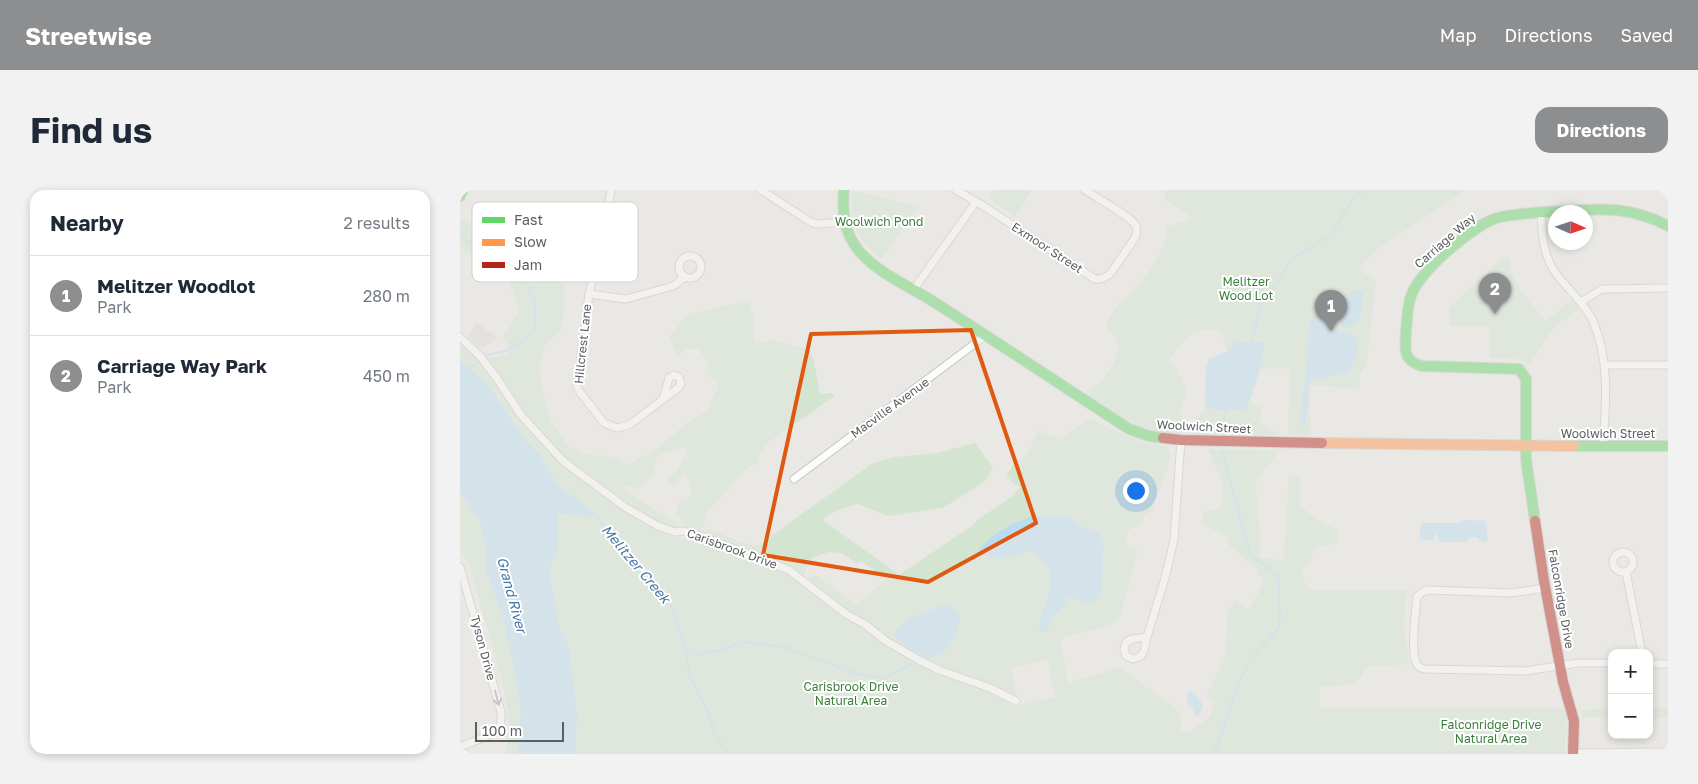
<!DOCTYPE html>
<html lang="en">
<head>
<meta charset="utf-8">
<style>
	:root { --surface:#fff; --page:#f2f2f3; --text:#1f2937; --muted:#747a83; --line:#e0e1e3; --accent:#8c8e8f }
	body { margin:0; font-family:"Golos Text",sans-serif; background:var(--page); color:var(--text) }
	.controls { position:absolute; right:15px; bottom:15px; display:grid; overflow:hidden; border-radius:10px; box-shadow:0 2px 8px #0003 }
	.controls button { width:45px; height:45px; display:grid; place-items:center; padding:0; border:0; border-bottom:1px solid var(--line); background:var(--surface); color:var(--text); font:25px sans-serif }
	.compass { position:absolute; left:1088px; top:15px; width:45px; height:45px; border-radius:50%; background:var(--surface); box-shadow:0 2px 8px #0003; rotate:93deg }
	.scale { position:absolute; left:15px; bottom:12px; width:89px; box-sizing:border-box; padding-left:5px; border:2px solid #5a5e61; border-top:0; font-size:14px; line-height:18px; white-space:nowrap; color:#5a5e61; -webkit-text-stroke:4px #fff; paint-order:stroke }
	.you { position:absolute; left:675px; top:300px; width:18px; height:18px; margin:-12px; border:4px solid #fff; border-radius:50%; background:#1a73e8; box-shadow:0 0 0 8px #1a73e833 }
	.badge { display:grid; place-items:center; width:32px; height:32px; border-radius:50%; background:var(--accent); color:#fff; font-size:16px; font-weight:700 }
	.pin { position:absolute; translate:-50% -41px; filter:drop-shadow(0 1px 2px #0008) }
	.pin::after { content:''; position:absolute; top:26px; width:18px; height:15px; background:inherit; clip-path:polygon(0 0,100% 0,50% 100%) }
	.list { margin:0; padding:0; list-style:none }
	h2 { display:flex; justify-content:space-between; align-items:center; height:65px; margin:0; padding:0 20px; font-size:21px }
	h2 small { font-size:16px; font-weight:400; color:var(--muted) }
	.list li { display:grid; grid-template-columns:32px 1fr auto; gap:15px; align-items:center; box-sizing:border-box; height:80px; padding:0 20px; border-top:1px solid var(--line) }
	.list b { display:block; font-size:19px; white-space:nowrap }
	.list p { margin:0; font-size:16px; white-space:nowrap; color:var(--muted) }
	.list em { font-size:16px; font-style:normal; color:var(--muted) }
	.map { position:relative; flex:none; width:1208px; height:564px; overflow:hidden; border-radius:15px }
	header { display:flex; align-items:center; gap:30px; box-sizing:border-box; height:70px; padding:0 25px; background:var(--accent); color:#fff }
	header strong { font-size:24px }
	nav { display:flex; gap:28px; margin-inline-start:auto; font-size:18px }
	.intro { display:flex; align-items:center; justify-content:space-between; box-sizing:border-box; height:120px; padding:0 30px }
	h1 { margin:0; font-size:35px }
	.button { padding:12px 22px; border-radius:15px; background:var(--accent); color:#fff; font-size:18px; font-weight:700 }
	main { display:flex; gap:30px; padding:0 30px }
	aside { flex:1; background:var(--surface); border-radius:15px; box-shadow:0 2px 8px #0003 }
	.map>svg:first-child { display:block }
</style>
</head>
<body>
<header>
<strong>Streetwise</strong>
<nav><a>Map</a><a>Directions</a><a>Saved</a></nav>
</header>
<div class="intro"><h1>Find us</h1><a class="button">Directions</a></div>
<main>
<aside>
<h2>Nearby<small>2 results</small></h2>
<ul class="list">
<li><span class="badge">1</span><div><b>Melitzer Woodlot</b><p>Park</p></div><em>280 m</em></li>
<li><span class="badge">2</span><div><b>Carriage Way Park</b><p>Park</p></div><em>450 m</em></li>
</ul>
</aside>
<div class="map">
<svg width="1208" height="564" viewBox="0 0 1208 564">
	<rect width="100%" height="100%" fill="#eae8e4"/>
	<path fill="#dbd9d5" d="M17 133 37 147 34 151 20 158 8 146Z"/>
	<g fill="#d3e5d0" fill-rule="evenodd">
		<path d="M534 0H572L555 27 528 8Z"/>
		<path d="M706 0H1006L916 60 898 79 916 90 907 172 900 185 899 198 850 196V245H828L830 178 800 179 805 152 768 161 760 140C730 135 727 148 710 169L718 181 727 203 719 223 726 235 723 241 717 244 696 242 674 235 627 208 632 196 640 194C648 182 663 164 656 149 654 145 649 140 646 136 653 116 666 109 680 93 694 77 705 59 707 37L733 28 704 8Z"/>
		<path d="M393 1 458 17 422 69C397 50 388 33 393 1Z"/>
		<path d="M41 20 65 21 105 95 102 139 84 157 79 177 83 203 91 231 109 257 125 264 160 268 167 276 203 254 226 233 246 222 259 194 244 181 250 175 239 159H227L218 166 209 147 228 124 289 111 293 126 294 151 308 152 313 150 341 158 353 167 360 204 372 203 375 206 307 253 300 263 298 274 289 276 248 321 242 338 239 342H233L227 339 223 331 216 325 217 318 220 311 225 312 232 304 226 283 221 286 216 295H210L208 291 209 287 216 282 227 262 222 257 199 265 193 276 195 283 179 298 166 295 163 298C174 305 184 312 194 319 203 325 211 328 219 335L217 339 196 332 166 316 106 271 59 219 25 169 48 164 47 154 43 147 59 122 57 112 44 81 0 58V29L24 35 54 57 64 42Z"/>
		<path d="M1048 66C1052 94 1068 110 1086 131L1115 106 1124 116 1094 137 1069 174 1057 169 1029 168V137L989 136V118L1039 71Z"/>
		<path d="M0 149 31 184 98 271 146 308 210 347 226 349 244 341H255L282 353 297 356 413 273 434 267 477 263 515 253 533 278 525 291 483 318 428 326 398 314 381 319 368 325 363 330 439 385 513 335 519 329 552 306 560 297 553 293 546 285 554 274 565 268 579 241 599 249 629 229 683 253 708 257 711 268 692 321 684 325 681 335C667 339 666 341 666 355L670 359 678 360 659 429 655 433 600 449 608 493 659 478 713 515 721 525V540L725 543H730L750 526 754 513 747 505 766 464 767 421 775 410 789 421 803 394 797 379 770 356 767 347 742 333 743 322 761 317 764 297 748 259 819 261 796 292C797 317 801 342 800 368L824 370 829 285H839L840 315 850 324 876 340 880 350C869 359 865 351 853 361L851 372 842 379 846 396 859 401 946 400 944 438 949 474 907 477 896 494 860 497V518L1107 519 1105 564H116L117 523 110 461 97 431V422L89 379 96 366 98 351 97 323 130 327 112 305 98 296 79 263 67 253 4 173 0 170ZM608 326 622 337 638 342 644 351 641 403 629 414 609 407 604 416 594 425 587 441 579 434 591 395 587 376 570 361ZM369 362 382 363 397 374 401 371 427 389 397 414 355 385H350L347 397 342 392C342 386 349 370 354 367 359 365 364 364 369 362ZM486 414 501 426 494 451 458 423ZM587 469 595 507 559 515 551 478Z"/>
		<path d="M791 211 794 216 801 217 800 234 816 243 818 245 734 244 732 239 745 218 766 221 787 219Z"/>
		<path d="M0 301 20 332 27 364 26 382 41 422 53 471 61 523 58 549 59 564H46L49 528 42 491 10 377 0 360Z"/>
		<rect x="1189" y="518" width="19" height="10"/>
		<path d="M1130 519H1152V527H1123L1121 521Z"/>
	</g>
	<g fill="#badcf1">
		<path d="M899 100 903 103 902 120 896 135 890 137H882L877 129 882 109 887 107 892 101Z"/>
		<path d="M861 121 867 122 870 125C870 146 884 137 894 147 904 156 893 175 887 183L853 190 849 195 846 231 844 235 841 236C839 219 843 204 845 188 848 169 848 150 849 132Z"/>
		<path d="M776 152H805L800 179 787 219 766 221 745 218 746 176 749 168 768 161Z"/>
		<path d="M0 170 28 195 67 253 79 263 98 296 112 305 135 324 130 327 97 323 98 351 96 366 89 379 97 422V431L110 460 117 523 116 564H59L58 549 61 523 53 471 41 422 26 382 27 364 20 332 0 301Z"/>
		<path d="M573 326H608L622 337 638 342 644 351 641 403 637 410 629 414 609 407 604 416 594 425 587 442H579C578 421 598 398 587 377 584 371 575 366 570 361 552 366 533 376 518 360 537 340 548 336 573 326Z"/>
		<path d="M1006 330 1025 331 1028 348 1027 352H1022L1017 347H1011L1005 352H982L979 351 976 343 972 351 960 349V337L963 333H996Z"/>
		<path d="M486 414 493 417 501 426C494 453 494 460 465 469L435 448V441C452 423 464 422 486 414Z"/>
		<path d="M730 501 739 508 743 516 739 526H735L732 517 727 511 728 502Z"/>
	</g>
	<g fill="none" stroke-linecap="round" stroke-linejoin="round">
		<g stroke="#badcf1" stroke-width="2">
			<path d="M0 47 15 54 30 56 58 72 62 77 75 115V134L73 141 67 147 49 160 27 165 9 179"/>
			<path d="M791 152 802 113 833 68 870 46 890 13 904 0"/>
			<path d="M764 231 766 221"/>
			<path d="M762 261 790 364 818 386 820 426 819 438 793 467"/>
			<path d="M135 324 152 350 193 391 211 415 224 453 230 488 247 519 255 544 269 564"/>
			<path d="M226 461 237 465 261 460 282 452 325 457 397 484 423 488 452 474"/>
			<path d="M752 564 755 561 779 491 788 476"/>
		</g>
		<g stroke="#c5c5c5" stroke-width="9">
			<g id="street">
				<path d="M151 0 144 42 129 104 117 197 120 202 144 233 157 238 169 235 218 198 221 194 219 187 214 185 209 188 203 209"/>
				<path d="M301 0 349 31 356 34 383 32"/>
				<path d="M496 0 522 15 635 89C641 90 645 88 650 84L675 48C676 44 678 40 676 36 672 27 635 7 625 0"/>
				<path d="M1081 23C1082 42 1083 63 1093 79 1105 98 1124 111 1133 131 1150 170 1146 215 1143 257"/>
				<circle cx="230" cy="77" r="11"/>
				<path d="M454 99 516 12"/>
				<path d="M129 104 166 109 213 96 225 87"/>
				<path d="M1121 112 1142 99 1208 98"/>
				<path d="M0 147 19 165 36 187 61 225 103 271 165 317 198 336 215 342 223 341 238 345 329 380 386 424 406 435 426 451 459 470 479 480 530 498 556 511"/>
				<path d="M1145 175H1208"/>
				<path d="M334 289 525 146"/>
				<circle cx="1163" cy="372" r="10"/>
				<path d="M0 377 41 522C41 528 42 532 39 537 34 545 9 553 0 557"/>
				<path d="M1166 382 1182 463"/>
				<path d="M1085 398 1051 403 967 400 961 403 957 407C956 421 949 466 958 476 960 478 961 478 965 479L1065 481 1118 473H1152"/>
				<path d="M687 447 672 449 666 452 664 459 666 466 673 469 680 467 684 461 687 447 705 388 714 350 721 250"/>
				<path d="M1189 474H1208"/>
				<path d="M1113 563 1208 562"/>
			</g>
		</g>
		<g stroke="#c5c5c5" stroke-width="12">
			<g id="fast">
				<path d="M384 0C382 22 384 43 399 61 419 84 449 96 474 112 540 154 604 197 669 239L689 246 703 248"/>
				<path d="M0 6 3 0"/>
				<path d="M1114 256H1208"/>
				<path d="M1075 331 1066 269V189L1059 179 962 176C943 170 945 161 946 143 947 131 947 117 951 106 959 82 1013 35 1037 28 1054 23 1086 22 1105 21 1143 18 1173 17 1208 36"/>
			</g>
		</g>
		<g stroke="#c5c5c5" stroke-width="12">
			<path id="slow" d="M862 253 1114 256"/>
		</g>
		<g stroke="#c5c5c5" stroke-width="12">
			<g id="jam">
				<path d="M703 248 721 250 862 253"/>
				<path d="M1075 331 1084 391 1103 492 1114 531 1113 564"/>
			</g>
		</g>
		<use href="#street" stroke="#fcfcfb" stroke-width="7"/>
		<use href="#fast" stroke="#63d668" stroke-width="10"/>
		<use href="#slow" stroke="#ff974d" stroke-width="10"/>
		<use href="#jam" stroke="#b3261e" stroke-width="10"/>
	</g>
	<defs><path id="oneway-shaft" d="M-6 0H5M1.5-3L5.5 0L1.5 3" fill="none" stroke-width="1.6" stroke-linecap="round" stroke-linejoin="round" transform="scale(1.25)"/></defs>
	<use stroke="#9b9d9f" href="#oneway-shaft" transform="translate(37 508) rotate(75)"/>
	<path d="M0 0H1208V564H0ZM511 140 576 333 468 392 303 365 351 144Z" fill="#eae8e4" fill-opacity=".55" fill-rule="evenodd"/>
	<path fill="none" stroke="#e15910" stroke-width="4" stroke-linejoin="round" d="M511 140 576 333 468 392 303 365 351 144Z"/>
	<g text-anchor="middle" stroke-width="4" stroke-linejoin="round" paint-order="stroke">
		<g font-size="12" fill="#3b7f3b" stroke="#fff">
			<text x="419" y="36">Woolwich Pond</text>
			<text x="786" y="96">Melitzer<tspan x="786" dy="14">Wood Lot</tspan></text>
			<text x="391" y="501">Carisbrook Drive<tspan x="391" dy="14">Natural Area</tspan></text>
			<text x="1031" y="539">Falconridge Drive<tspan x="1031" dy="14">Natural Area</tspan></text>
		</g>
		<g font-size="12" fill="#5a5e61" stroke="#fff">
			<text transform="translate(985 51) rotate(-41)" y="4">Carriage Way</text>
			<text transform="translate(587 58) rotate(33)" y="4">Exmoor Street</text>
			<text transform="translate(123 154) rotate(-84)" y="4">Hillcrest Lane</text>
			<text transform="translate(430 218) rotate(-36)" y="4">Macville Avenue</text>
			<text transform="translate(744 237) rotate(3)" y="4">Woolwich Street</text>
			<text x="1148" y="248">Woolwich Street</text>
			<text transform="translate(272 359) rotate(20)" y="4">Carisbrook Drive</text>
			<text transform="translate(1101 409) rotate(80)" y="4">Falconridge Drive</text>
			<text transform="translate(23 458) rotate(75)" y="4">Tyson Drive</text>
		</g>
		<g font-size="14" font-style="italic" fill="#4579a7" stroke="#fff">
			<text transform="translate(176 374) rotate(50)" y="5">Melitzer Creek</text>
			<text transform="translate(52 405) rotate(75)" y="5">Grand River</text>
		</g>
	</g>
	<rect x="12" y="12" width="166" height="80" rx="8" fill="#fff" stroke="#cecfd0" stroke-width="1"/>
	<rect x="22" y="27" width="23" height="6" fill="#63d668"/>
	<rect x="22" y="49" width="23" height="7" fill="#ff974d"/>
	<rect x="22" y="72" width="23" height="6" fill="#b3261e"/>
	<g font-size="14" fill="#5a5e61">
		<text x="54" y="35">Fast</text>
		<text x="54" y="57">Slow</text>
		<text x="54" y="80">Jam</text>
	</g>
</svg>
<div class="controls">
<button>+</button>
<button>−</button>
</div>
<svg class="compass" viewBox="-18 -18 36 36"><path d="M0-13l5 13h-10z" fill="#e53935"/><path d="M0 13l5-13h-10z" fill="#747a83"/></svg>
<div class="scale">100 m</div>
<div class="you"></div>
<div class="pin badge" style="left:871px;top:141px">1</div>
<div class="pin badge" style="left:1035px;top:124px">2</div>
</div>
</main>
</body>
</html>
